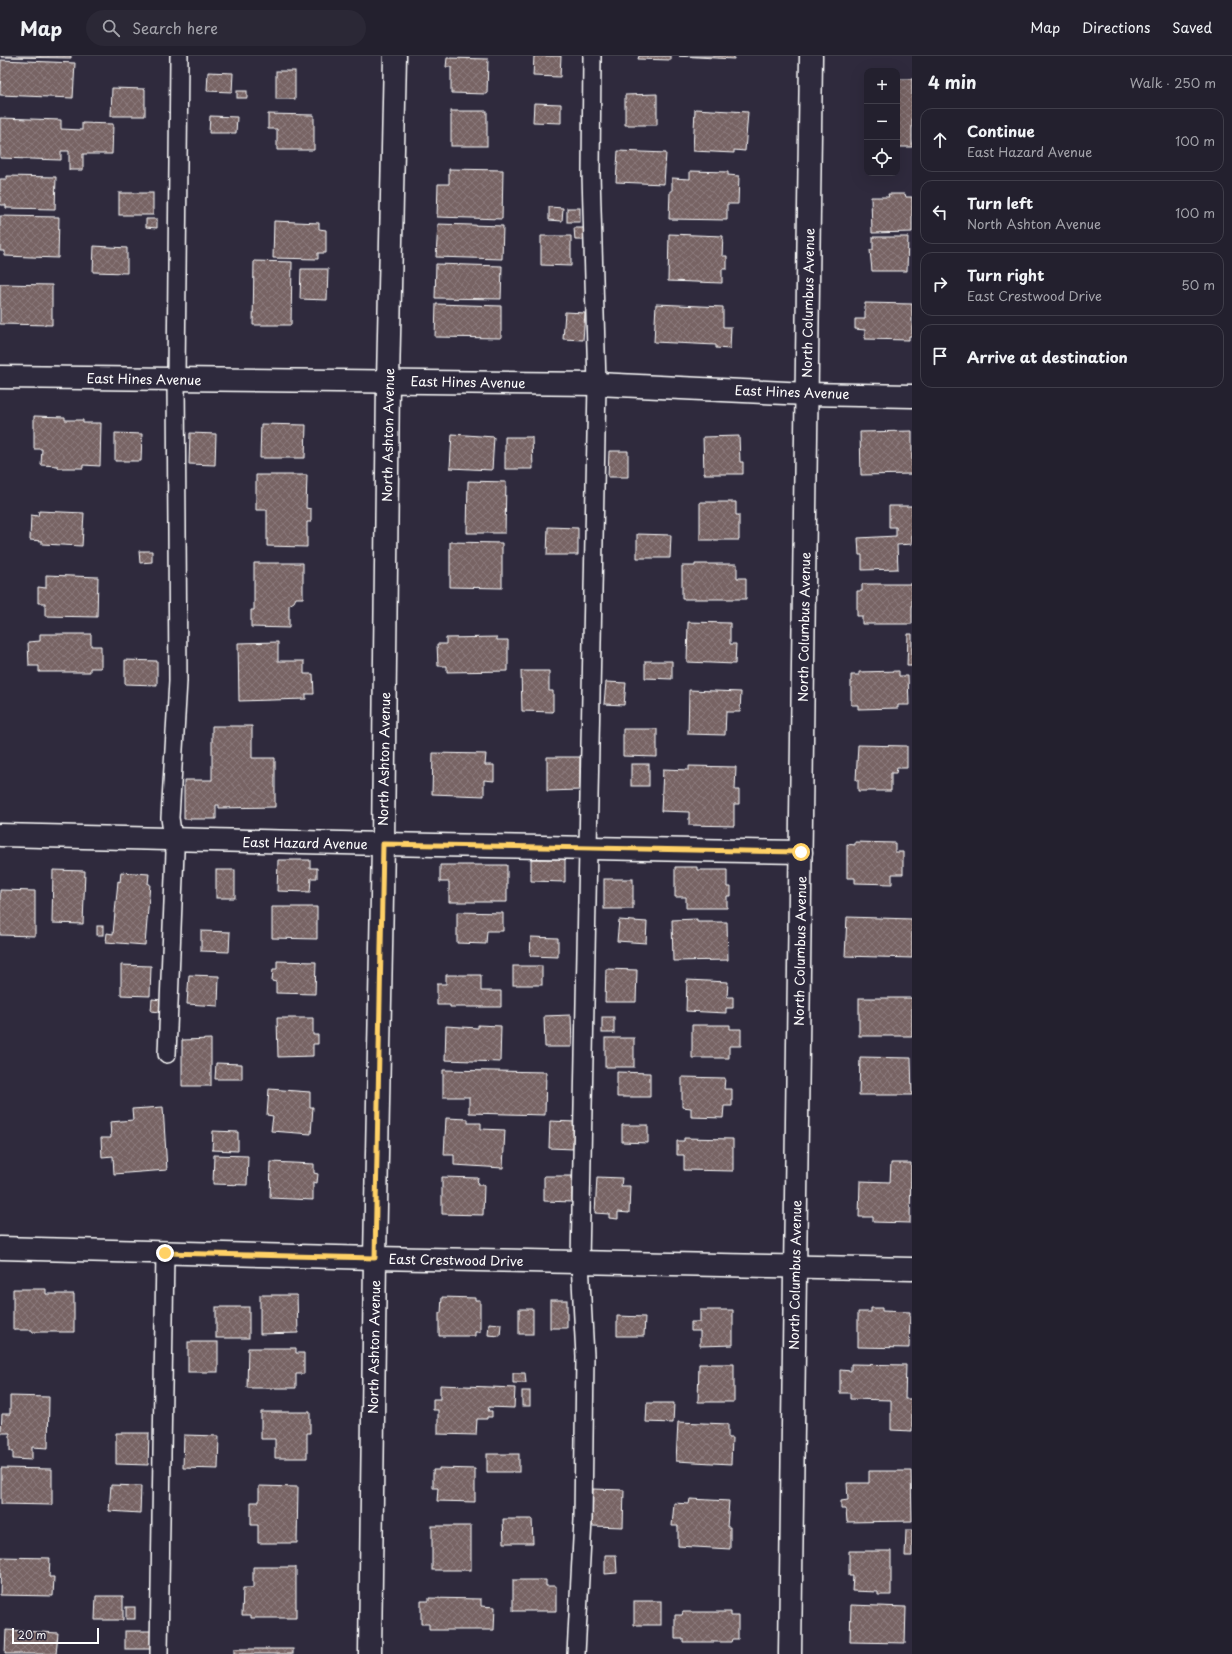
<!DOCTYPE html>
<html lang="en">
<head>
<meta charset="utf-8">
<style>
	:root { --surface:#23202e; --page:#2b2836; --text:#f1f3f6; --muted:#a3a3aa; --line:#403e4a }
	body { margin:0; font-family:"Playpen Sans",sans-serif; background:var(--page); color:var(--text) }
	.controls { position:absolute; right:12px; top:12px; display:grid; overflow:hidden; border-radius:8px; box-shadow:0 4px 16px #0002 }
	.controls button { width:36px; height:36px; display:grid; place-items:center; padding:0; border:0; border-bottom:1px solid var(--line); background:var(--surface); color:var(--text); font:20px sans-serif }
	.scale { position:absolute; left:12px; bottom:10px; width:87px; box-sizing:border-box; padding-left:4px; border:2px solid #fff; border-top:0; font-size:11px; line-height:14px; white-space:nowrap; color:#fff; -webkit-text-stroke:3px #2f2a3d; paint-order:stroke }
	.stop { position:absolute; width:12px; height:12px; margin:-9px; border:3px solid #ffd166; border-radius:50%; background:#fff }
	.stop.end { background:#ffd166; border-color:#fff; box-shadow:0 1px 4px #0008 }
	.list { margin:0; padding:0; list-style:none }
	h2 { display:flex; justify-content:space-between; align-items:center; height:52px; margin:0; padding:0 16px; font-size:17px }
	h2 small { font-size:13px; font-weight:400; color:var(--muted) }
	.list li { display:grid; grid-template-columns:26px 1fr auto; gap:12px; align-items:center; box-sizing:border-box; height:64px; margin:0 8px 8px; padding:0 8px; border:1px solid var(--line); border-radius:12px }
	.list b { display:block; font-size:15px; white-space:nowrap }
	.list p { margin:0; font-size:13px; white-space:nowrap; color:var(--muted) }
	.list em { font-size:13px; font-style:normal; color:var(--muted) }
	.icon { flex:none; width:22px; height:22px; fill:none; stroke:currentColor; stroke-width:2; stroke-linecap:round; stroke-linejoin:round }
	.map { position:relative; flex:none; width:912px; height:1598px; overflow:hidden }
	header { display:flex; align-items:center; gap:24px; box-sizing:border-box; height:56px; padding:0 20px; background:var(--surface); border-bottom:1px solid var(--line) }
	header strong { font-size:19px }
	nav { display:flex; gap:22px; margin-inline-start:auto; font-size:14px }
	.search { width:280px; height:36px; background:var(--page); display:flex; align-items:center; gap:10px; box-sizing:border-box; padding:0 14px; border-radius:22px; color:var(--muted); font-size:15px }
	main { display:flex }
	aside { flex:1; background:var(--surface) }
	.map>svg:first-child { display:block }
</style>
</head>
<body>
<header>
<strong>Map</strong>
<div class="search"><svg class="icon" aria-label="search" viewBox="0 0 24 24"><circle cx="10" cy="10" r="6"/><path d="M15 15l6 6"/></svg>Search here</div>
<nav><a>Map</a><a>Directions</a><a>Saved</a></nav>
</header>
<main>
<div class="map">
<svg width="912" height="1598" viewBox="0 0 912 1598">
	<defs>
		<pattern id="building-cross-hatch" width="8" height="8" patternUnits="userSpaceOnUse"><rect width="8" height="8" fill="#776364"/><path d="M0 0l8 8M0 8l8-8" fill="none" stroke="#8b7a7b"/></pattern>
	</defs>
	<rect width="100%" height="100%" fill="#2f2a3d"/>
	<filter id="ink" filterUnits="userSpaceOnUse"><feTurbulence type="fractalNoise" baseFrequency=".025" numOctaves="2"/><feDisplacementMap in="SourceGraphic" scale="8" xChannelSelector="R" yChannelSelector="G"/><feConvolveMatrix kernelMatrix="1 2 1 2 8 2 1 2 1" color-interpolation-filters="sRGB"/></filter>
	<g filter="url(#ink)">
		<g fill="url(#building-cross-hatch)" stroke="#fff">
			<path d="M1 0H71V2L1 1Z"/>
			<path d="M534 0H561L560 21 533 20Z"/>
			<path d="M639 0H671V4L638 3Z"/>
			<path d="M679 0H734V3Z"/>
			<path d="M447 2 488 3 487 38 451 37V11H446Z"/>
			<path d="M1 4 75 7 73 42 0 39Z"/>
			<rect x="276" y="15" width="19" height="28"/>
			<path d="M208 16 233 17 232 36 207 35Z"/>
			<rect x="897" y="23" width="15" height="68"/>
			<path d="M112 32 145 33V60H111Z"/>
			<rect x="237" y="35" width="10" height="7"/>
			<path d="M657 38V69H625V39Z"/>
			<path d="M534 47 561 48V67L533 66Z"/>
			<path d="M695 53 748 56 745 95 734 94V97L693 95Z"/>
			<rect x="451" y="55" width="36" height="35"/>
			<path d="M268 58 314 59V94H277V73H268Z"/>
			<path d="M210 60 237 61 236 77H209Z"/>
			<path d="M0 62 61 64V73L82 74V67L113 68 112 98H83V114H69V95H61V104L0 102Z"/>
			<path d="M618 95 666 97 664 128 616 126Z"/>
			<path d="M449 113 503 114 502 163 437 161 438 128H449Z"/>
			<path d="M690 115 728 116V119L739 120 738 148H727V164L669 163 670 135H672V122L690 123Z"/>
			<path d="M7 120 56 121 55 153 6 152V149H0V123H7Z"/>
			<rect x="119" y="137" width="34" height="22"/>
			<path d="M888 138H905L906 141H912V176L872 177 871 141H889Z"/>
			<path d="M549 151 563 152 562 165 549 164Z"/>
			<rect x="567" y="152" width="13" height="14"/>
			<path d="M0 160 59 161 58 202 5 200V195H0Z"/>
			<path d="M146 163H157V172L146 171Z"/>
			<path d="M274 165 319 167V173L326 174V197H318V203L273 202Z"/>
			<path d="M438 168 503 170 502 203 436 201Z"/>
			<path d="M574 172H587V184H575Z"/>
			<path d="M669 178 723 180 722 200H727V213H722V227L668 225Z"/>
			<path d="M541 180H571V210L541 209Z"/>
			<path d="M873 181H908L907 215H872L870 194H873Z"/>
			<path d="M94 190 127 192V217L93 216Z"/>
			<path d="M254 205 292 206 291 269H253Z"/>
			<path d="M436 208 502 210 501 243 435 242Z"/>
			<path d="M301 213H328L327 244 300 243Z"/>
			<path d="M0 228 52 229V269L0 268Z"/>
			<path d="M865 247 912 248V280H909V284L865 283V274L855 273V263H865Z"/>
			<path d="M436 248 501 250V282L435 281Z"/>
			<path d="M656 248 723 251V271H731L730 293 716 292V289L654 286Z"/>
			<path d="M565 256 585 257 583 284 563 283Z"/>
			<path d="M34 360 65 361V364H83V367H101L100 410 83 409V412H58V410L41 409 42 393H34Z"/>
			<path d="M261 368 306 369 305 402H260Z"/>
			<path d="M912 375V418L861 419 860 376Z"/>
			<path d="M115 377 142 378 141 405H115Z"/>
			<path d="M190 377 216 378 215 409 189 408Z"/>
			<path d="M452 378 494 381 492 414 450 412Z"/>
			<path d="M739 380 740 406H743V418H704L703 381Z"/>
			<path d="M505 381H532L533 413H505Z"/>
			<path d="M609 395H628V421H608Z"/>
			<path d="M256 419H307L306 452 311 453V466H307V491L267 490V454H256Z"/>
			<path d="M468 425 506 426 505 477H467Z"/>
			<path d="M700 446H736V459H739V484H700Z"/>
			<path d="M889 450H912V488L897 489 898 513 862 514V499H859L858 482 896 480V471H889Z"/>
			<path d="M39 455 84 457 82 490 42 488V485L30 484 31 459 38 460Z"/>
			<path d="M548 471 578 472V499H547Z"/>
			<path d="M637 478 671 479 670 502H637Z"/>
			<path d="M450 486 502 487V532L450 531Z"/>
			<path d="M139 495H152V506L140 507Z"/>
			<path d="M254 507H303V542H296L294 546 289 549V572L251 571V554H254Z"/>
			<path d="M695 508H737V522H746V543H682V510H695Z"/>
			<path d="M46 519 98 521 97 561 45 560V547H38V531L46 532Z"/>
			<path d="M862 528H912V568H862V560H857V535H862Z"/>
			<path d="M688 566 730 567V588H736L735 608 687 606Z"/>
			<path d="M40 578H91V590H101V612H90V616H39V610H29L28 586 40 585Z"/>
			<path d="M908 578H912V610H907Z"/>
			<path d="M497 581V584H508V615L447 616V610H438L437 588H446V582Z"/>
			<path d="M278 586V605H304V618H313L314 638H306V643L239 645 238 587Z"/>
			<path d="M125 604 157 605V629L125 628Z"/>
			<path d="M645 605H672V623L645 622Z"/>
			<path d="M521 615H549V635H553V656L522 655Z"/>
			<path d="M899 615V620H908L909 649H898V652L858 653V649H851V619H859V616Z"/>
			<path d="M606 626 626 627 624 649 604 648Z"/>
			<path d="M689 634 741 636 740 656H726L725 679 688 678Z"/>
			<path d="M212 670H252V702H275V751L219 752V749H216V763H184V724H212Z"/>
			<path d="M623 673H657V701L623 700Z"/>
			<path d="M858 689 907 690V712H897L896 717H891V735H858V724H856Z"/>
			<path d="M433 697 486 698 485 709H494V725L484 724V740L432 738Z"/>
			<path d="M547 701H580V734L547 735Z"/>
			<rect x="631" y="708" width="18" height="22"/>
			<path d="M689 710 736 711 735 734H739V748H734V770L689 769V756L661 755 663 713 689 714Z"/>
			<path d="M855 786 895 787V796H903V818H892V828L855 827V822H847V788L855 789Z"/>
			<path d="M531 803H565V826L531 825Z"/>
			<path d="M278 804H310V812H317V822H311L310 836 277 835Z"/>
			<path d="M440 809H507V846H449V826H440Z"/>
			<path d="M675 811H697V814H727V831H731V840H727V852H686V841H675Z"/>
			<path d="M53 814 85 815 83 868 52 867Z"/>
			<rect x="216" y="814" width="19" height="28"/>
			<path d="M121 816 149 818 148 828H150L145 889 106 886 107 877 113 878 118 825 120 826Z"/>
			<rect x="604" y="823" width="29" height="30"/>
			<path d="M0 834 35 835V880L0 879Z"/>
			<path d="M272 851H317V883L272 882Z"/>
			<path d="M457 856 503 857V875H487L486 888 457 887Z"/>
			<path d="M847 861 912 863V902L845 900Z"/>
			<path d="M697 863V866H727L728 904 673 905 672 864Z"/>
			<path d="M619 864 647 866 646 887 617 885Z"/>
			<rect x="97" y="870" width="6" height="9"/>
			<path d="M201 875 230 876 229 896 201 895Z"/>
			<path d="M531 881 558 882V901L530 900Z"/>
			<path d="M277 905 316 906 315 938 276 937V926L272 925 273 913H277Z"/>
			<path d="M121 909 151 910 150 940 121 939Z"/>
			<rect x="513" y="910" width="29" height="19"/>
			<path d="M606 913 637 914 636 946H605Z"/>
			<path d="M189 919 219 920 218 950 187 948Z"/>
			<path d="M446 919H481V935H501V951H450V949H437V928H446Z"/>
			<path d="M687 924 728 926 727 941H733V952H726V957L686 955Z"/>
			<rect x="859" y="942" width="53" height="38"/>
			<path d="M152 943 162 944 161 956 151 955Z"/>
			<path d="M571 959 572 991H545L544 960Z"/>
			<rect x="602" y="961" width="12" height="16"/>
			<path d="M277 962H313V979H318V988H313V1000L278 1001Z"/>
			<path d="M478 969 501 970 500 1006 445 1004 446 970 478 972Z"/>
			<path d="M692 969H730V973H741V990H729V1002H692Z"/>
			<rect x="605" y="982" width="29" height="29"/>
			<path d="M211 983V1030H182V984Z"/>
			<path d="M860 1001 911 1002 912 1039H859Z"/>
			<path d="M216 1007 242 1008V1023H215Z"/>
			<path d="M443 1014 546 1016 545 1059 469 1057V1041H443Z"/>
			<path d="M617 1016 650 1017V1041H617Z"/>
			<path d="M682 1021 725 1022 724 1033H732V1050H724L723 1062 691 1061V1052L682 1051Z"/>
			<path d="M269 1033 310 1036V1051H313L311 1078 271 1075 273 1060 267 1059Z"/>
			<path d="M163 1051 167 1114 114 1118 113 1100 102 1101 101 1082H111L110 1066 133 1064 132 1053Z"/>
			<path d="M446 1062 468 1063V1067H481V1073L505 1074 503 1112 454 1109V1099H444Z"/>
			<path d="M550 1065 575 1066 574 1093 549 1092Z"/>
			<path d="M622 1069H648V1087L622 1086Z"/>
			<path d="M213 1075 238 1076V1095L212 1094Z"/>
			<path d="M684 1082 733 1083V1115L684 1114V1099H677V1085H684Z"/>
			<path d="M214 1099 248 1100 247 1129 213 1128Z"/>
			<path d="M271 1106 314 1108V1117L318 1118 317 1127 313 1126V1144L270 1142Z"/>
			<path d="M891 1107H911L910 1167 873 1166V1161H859L860 1125 890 1126Z"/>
			<path d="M544 1120H572V1146L544 1145Z"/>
			<path d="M442 1121 478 1122 477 1129H484L483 1159 442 1158Z"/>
			<path d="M597 1121 622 1122 621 1130H630L629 1157 618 1156V1163L609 1162V1158L595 1157Z"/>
			<path d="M13 1233H46V1238H74V1276H32V1274H13Z"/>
			<path d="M260 1239H297L298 1277 260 1278Z"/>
			<path d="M442 1241 475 1242V1244H480V1276H475V1280H439V1257H441Z"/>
			<rect x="550" y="1244" width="17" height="28"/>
			<rect x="216" y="1251" width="33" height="31"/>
			<path d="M871 1252H882V1255L910 1256 909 1292 858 1291V1256H871Z"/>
			<rect x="519" y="1253" width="14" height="25"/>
			<path d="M700 1254H733V1289L700 1290V1275H691V1266H700Z"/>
			<path d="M617 1260 645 1261 644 1280H617Z"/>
			<path d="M489 1267 501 1268 500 1280 488 1279Z"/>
			<rect x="188" y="1286" width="30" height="30"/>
			<path d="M248 1292H296V1297H304V1318H296V1332H247Z"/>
			<path d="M699 1308H734V1346H698Z"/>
			<path d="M851 1308 906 1309 905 1343H912V1375L891 1374V1344L850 1343V1337H840V1314L851 1315Z"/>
			<path d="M513 1317H525L526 1327H513Z"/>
			<path d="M440 1329 515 1332 514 1352 489 1351 488 1355H492V1361H487V1363H477L476 1379 438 1378V1354H433V1343H440Z"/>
			<rect x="522" y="1335" width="8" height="15"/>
			<path d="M10 1340 49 1341 48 1392 32 1391V1404L13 1403V1395H10V1377H1L2 1358H10Z"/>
			<path d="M647 1347H674L673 1367 646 1366Z"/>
			<path d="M261 1356H310V1377H307V1402H275V1383H261Z"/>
			<path d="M678 1366 728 1368V1382H732L731 1408 676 1405Z"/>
			<path d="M116 1377H149L148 1409 116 1408Z"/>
			<path d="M184 1379 219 1380 218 1413 183 1412Z"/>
			<rect x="487" y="1398" width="32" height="18"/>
			<path d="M1 1412 52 1413V1449L1 1448Z"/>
			<path d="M439 1412 475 1413V1446L437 1445 438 1432H433V1414H439Z"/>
			<path d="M869 1415H911L912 1465 847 1466 846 1453H841V1445L848 1444 847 1427H869Z"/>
			<path d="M111 1429 141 1430 140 1457 109 1455Z"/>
			<path d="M259 1430 298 1431 297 1487H258V1469H251V1446H259Z"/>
			<path d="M593 1433 624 1434 623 1471 592 1470Z"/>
			<path d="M690 1443 729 1445 727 1471H730V1493L678 1490V1470H672L674 1447 689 1448Z"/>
			<path d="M503 1463H532L533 1487H504Z"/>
			<rect x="432" y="1470" width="39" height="44"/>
			<path d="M906 1474H912V1500H905Z"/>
			<path d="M849 1495H891V1539H878V1536L852 1535 853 1520H849Z"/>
			<path d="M605 1499H616L617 1517 605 1518Z"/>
			<path d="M1 1501 50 1502 49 1521H54L53 1540 0 1539Z"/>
			<path d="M253 1511H296V1562H251V1559H242L243 1532H253Z"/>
			<path d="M513 1524H546V1530H556V1555H513Z"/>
			<path d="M96 1540H123V1564H95Z"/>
			<path d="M429 1542 481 1543V1550L495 1551 494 1574H429V1568H421V1545H429Z"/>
			<rect x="634" y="1545" width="27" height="24"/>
			<path d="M851 1549 906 1551 905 1587 850 1586Z"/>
			<rect x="126" y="1551" width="9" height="12"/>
			<path d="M683 1556H731V1560H738V1583H732L731 1586H683V1583H675V1559H682Z"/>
			<path d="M6 1574 58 1577 56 1598H5Z"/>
			<rect x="125" y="1575" width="26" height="18"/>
			<rect x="234" y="1593" width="59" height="5"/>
		</g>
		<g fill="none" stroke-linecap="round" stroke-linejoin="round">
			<g stroke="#fff" stroke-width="20">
				<g id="lane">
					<path d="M167 998 175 796 170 762 178 625 176 323 179 0"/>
					<path d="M159 1598 165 1197"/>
					<path d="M576 1598 583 1464 585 1300 580 1206 597 328 591 118 592 0"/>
				</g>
			</g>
			<g stroke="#fff" stroke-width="25">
				<g id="street">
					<path d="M0 321 597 328 807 338 912 340"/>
					<path d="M0 779 383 788 801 796"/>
					<path d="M0 1192 375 1202 912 1213"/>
					<path d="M370 1598 375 1202 383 788 388 325 395 0"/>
					<path d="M790 1598 811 0"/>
				</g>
			</g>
			<use href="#lane" stroke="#2f2a3d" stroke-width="17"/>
			<use href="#street" stroke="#2f2a3d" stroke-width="22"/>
		</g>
	</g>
	<g fill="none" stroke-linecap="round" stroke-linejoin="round" filter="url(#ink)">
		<path stroke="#ffd166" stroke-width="5" d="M165 1197 375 1202 383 788 801 796"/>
	</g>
	<g text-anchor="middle" stroke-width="3" stroke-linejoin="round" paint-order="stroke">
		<g font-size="13" fill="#fff" stroke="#2f2a3d">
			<text transform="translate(808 247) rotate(-89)" y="5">North Columbus Avenue</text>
			<text transform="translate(144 323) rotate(1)" y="5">East Hines Avenue</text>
			<text transform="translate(468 326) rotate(1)" y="5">East Hines Avenue</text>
			<text transform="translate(792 336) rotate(2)" y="5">East Hines Avenue</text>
			<text transform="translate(388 379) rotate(-89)" y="5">North Ashton Avenue</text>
			<text transform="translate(804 571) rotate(-89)" y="5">North Columbus Avenue</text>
			<text transform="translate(384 703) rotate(-89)" y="5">North Ashton Avenue</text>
			<text transform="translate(305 787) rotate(1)" y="5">East Hazard Avenue</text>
			<text transform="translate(800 895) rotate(-89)" y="5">North Columbus Avenue</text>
			<text transform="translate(456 1204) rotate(1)" y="5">East Crestwood Drive</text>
			<text transform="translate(795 1219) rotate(-89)" y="5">North Columbus Avenue</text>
			<text transform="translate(374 1291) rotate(-89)" y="5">North Ashton Avenue</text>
		</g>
	</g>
</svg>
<div class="controls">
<button>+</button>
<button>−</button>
<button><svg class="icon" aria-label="locate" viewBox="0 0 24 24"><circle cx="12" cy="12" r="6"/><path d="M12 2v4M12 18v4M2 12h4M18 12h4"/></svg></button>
</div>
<div class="scale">20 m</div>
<div class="stop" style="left:801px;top:796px"></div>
<div class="stop end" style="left:165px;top:1197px"></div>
</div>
<aside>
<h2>4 min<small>Walk · 250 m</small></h2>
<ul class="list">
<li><svg class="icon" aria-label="ahead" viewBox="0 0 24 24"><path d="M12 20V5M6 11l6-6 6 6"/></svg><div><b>Continue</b><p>East Hazard Avenue</p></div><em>100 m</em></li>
<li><svg class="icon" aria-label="left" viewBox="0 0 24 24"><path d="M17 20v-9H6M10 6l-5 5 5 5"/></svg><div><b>Turn left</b><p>North Ashton Avenue</p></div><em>100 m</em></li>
<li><svg class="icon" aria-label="right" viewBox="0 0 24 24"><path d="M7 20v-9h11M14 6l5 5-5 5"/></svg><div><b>Turn right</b><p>East Crestwood Drive</p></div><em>50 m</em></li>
<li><svg class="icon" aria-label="arrive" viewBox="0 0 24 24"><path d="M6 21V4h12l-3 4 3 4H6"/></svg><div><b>Arrive at destination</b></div></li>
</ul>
</aside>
</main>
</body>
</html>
